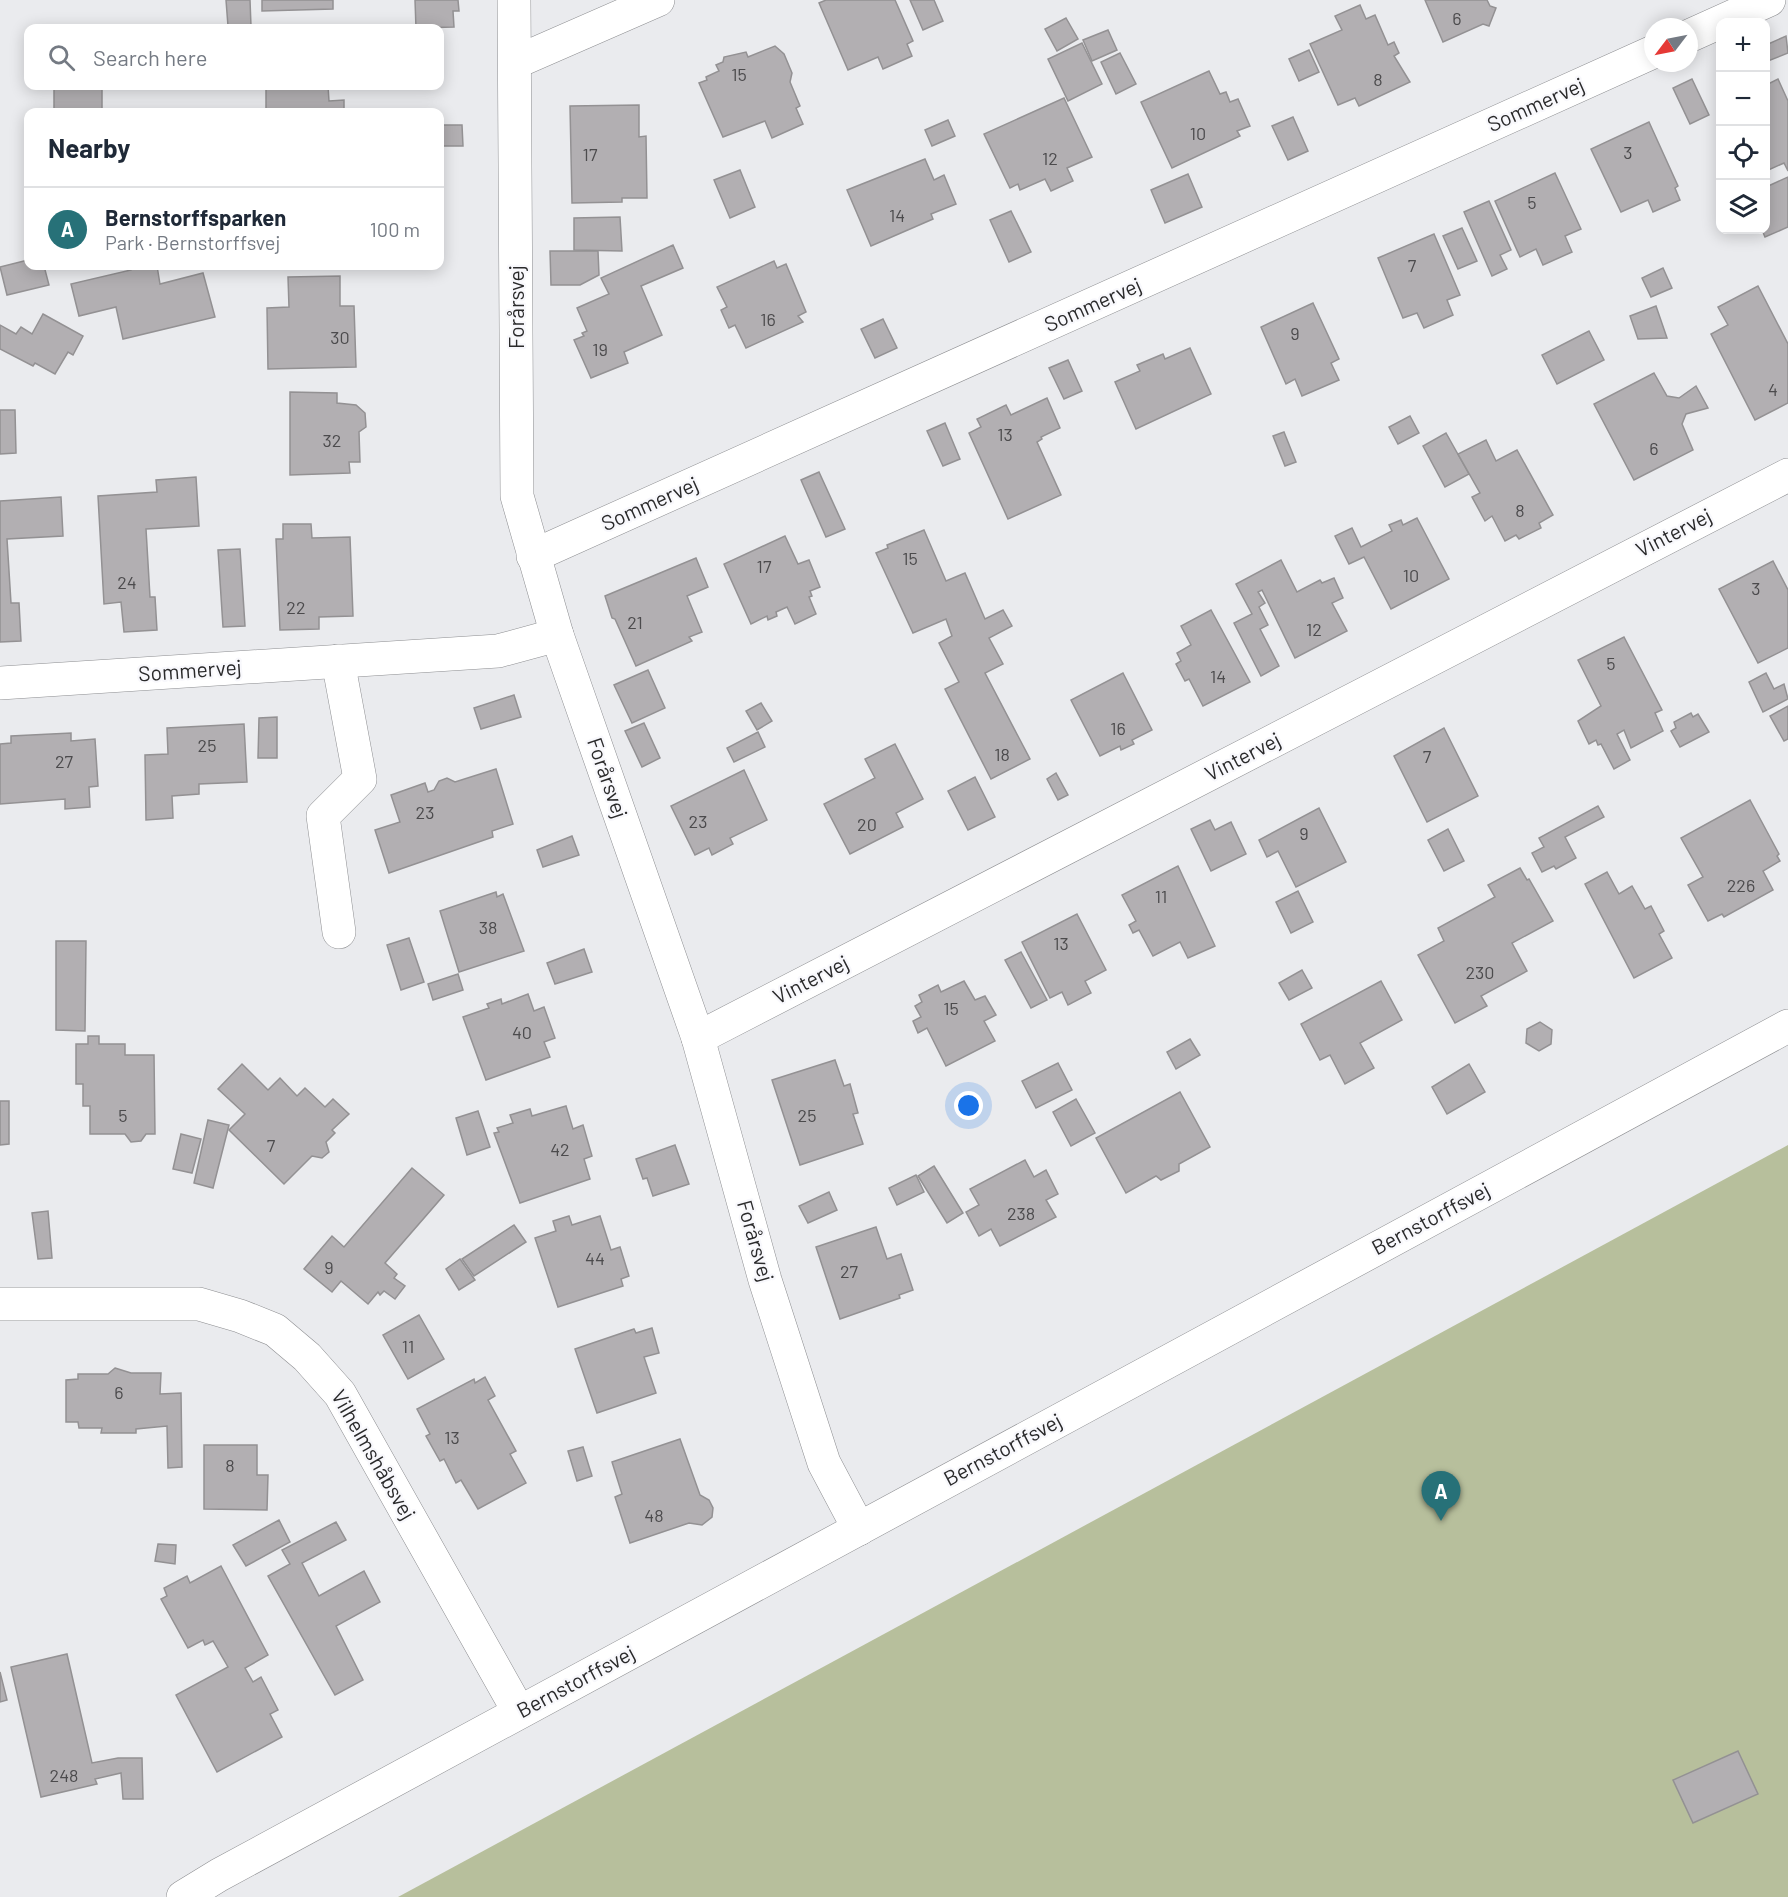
<!DOCTYPE html>
<html lang="en">
<head>
<meta charset="utf-8">
<style>
	:root { --surface:#fff; --page:#f6f6f7; --text:#1f2937; --muted:#747a83; --line:#e0e1e3; --accent:#277178 }
	body { margin:0; font-family:Barlow,sans-serif; background:var(--page); color:var(--text) }
	.controls { position:absolute; right:18px; top:18px; display:grid; overflow:hidden; border-radius:12px; box-shadow:0 3px 15px #0003 }
	.controls button { width:54px; height:54px; display:grid; place-items:center; padding:0; border:0; border-bottom:2px solid var(--line); background:var(--surface); color:var(--text); font:30px sans-serif }
	.compass { position:absolute; left:1644px; top:18px; width:54px; height:54px; border-radius:50%; background:var(--surface); box-shadow:0 3px 15px #0003; rotate:238deg }
	.you { position:absolute; left:969px; top:1106px; width:21px; height:21px; margin:-15px; border:4px solid #fff; border-radius:50%; background:#1a73e8; box-shadow:0 0 0 9px #1a73e833 }
	.badge { display:grid; place-items:center; width:39px; height:39px; border-radius:50%; background:var(--accent); color:#fff; font-size:20px; font-weight:700 }
	.pin { position:absolute; translate:-50% -50px; filter:drop-shadow(0 2px 3px #0008) }
	.pin::after { content:''; position:absolute; top:32px; width:21px; height:18px; background:inherit; clip-path:polygon(0 0,100% 0,50% 100%) }
	.list { margin:0; padding:0; list-style:none }
	h2 { display:flex; justify-content:space-between; align-items:center; height:78px; margin:0; padding:0 24px; font-size:26px }
	h2 small { font-size:20px; font-weight:400; color:var(--muted) }
	.list li { display:grid; grid-template-columns:39px 1fr auto; gap:18px; align-items:center; box-sizing:border-box; height:84px; padding:0 24px; border-top:2px solid var(--line) }
	.list b { display:block; font-size:22px; white-space:nowrap }
	.list p { margin:0; font-size:20px; white-space:nowrap; color:var(--muted) }
	.list em { font-size:20px; font-style:normal; color:var(--muted) }
	.icon { flex:none; width:33px; height:33px; fill:none; stroke:currentColor; stroke-width:2; stroke-linecap:round; stroke-linejoin:round }
	.map { position:relative; flex:none; width:1788px; height:1897px; overflow:hidden }
	.search { position:absolute; background:var(--surface); box-shadow:0 3px 15px #0003; left:24px; top:24px; width:420px; height:66px; display:flex; align-items:center; gap:15px; box-sizing:border-box; padding:0 21px; border-radius:12px; color:var(--muted); font-size:22px }
	.panel { position:absolute; background:var(--surface); box-shadow:0 3px 15px #0003; left:24px; top:108px; width:420px; height:162px; border-radius:12px }
	.map>svg:first-child { display:block }
</style>
</head>
<body>
<div class="map">
<svg width="1788" height="1897" viewBox="0 0 1788 1897">
	<rect width="100%" height="100%" fill="#eaebee"/>
	<path fill="#b7bf9c" d="M1788 1145V1897H398Z"/>
	<g fill="#b2afb2" stroke="#939193" stroke-width="1.5">
		<path d="M226 0H250L251 26H228Z"/>
		<path d="M262 0H333V9L262 11Z"/>
		<path d="M415 0H458L459 11H453L454 27 416 28Z"/>
		<path d="M826 0H895L913 41 907 44 912 56 883 69 878 57 848 70 819 3Z"/>
		<path d="M910 0H934L943 21 923 30Z"/>
		<path d="M1425 0H1487L1490 6 1496 8 1489 26 1483 24 1443 42Z"/>
		<path d="M1360 5 1366 19 1375 15 1388 45 1394 42 1399 53 1394 56 1410 82 1359 106 1355 98 1338 105 1310 44 1342 30 1335 16Z"/>
		<path d="M1066 18 1078 39 1057 51 1045 29Z"/>
		<path d="M1108 30 1117 50 1092 61 1083 40Z"/>
		<path d="M1786 36 1788 53 1768 61 1766 45Z"/>
		<path d="M1082 43 1102 84 1068 101 1048 59Z"/>
		<path d="M775 46 784 54 792 73 790 82 800 106 796 108 803 124 772 138 765 121 723 137 699 83 707 80 706 77 719 71 716 65 723 62 724 57 746 52 748 57Z"/>
		<path d="M1309 50 1319 72 1299 81 1289 59Z"/>
		<path d="M1120 53 1136 84 1116 94 1101 62Z"/>
		<path d="M1209 71 1220 94 1226 92 1230 102 1238 99 1250 126 1237 131 1240 136 1172 168 1141 102Z"/>
		<path d="M1692 79 1709 115 1690 124 1673 88Z"/>
		<path d="M1778 79 1788 101V171L1784 163 1766 171V85Z"/>
		<rect x="54" y="86" width="48" height="26"/>
		<path d="M256 86H328L329 101 344 100V112H266V88H256Z"/>
		<path d="M1064 98 1092 157 1067 168 1073 181 1051 191 1045 179 1020 190 1018 184 1010 188 984 134Z"/>
		<path d="M639 105V137L646 136 647 198H622V202L572 203 570 106Z"/>
		<path d="M1293 117 1308 151 1288 160 1272 126Z"/>
		<path d="M948 120 955 136 932 146 925 130Z"/>
		<path d="M1649 122 1678 186 1675 188 1680 200 1653 212 1648 200 1621 212 1591 149Z"/>
		<path d="M440 125H462L463 146H440Z"/>
		<path d="M925 159 934 180 944 175 956 204 931 214 933 219 871 246 847 190Z"/>
		<path d="M740 170 755 207 730 218 714 180Z"/>
		<path d="M1555 173 1581 229 1565 236 1572 252 1543 265 1536 249 1520 257 1495 201Z"/>
		<path d="M1188 174 1202 207 1165 223 1151 190Z"/>
		<path d="M1788 177V227L1765 237 1762 230H1766V187Z"/>
		<path d="M1489 201 1511 250 1500 255 1507 269 1492 276 1464 212Z"/>
		<path d="M1011 211 1031 252 1009 262 990 220Z"/>
		<path d="M620 217 622 251 574 250V218Z"/>
		<path d="M1462 228 1477 261 1458 269 1443 236Z"/>
		<path d="M1434 234 1460 295 1447 300 1453 315 1424 328 1417 313 1403 318 1378 258Z"/>
		<path d="M673 245 683 268 641 286 662 335 624 352 628 363 591 378 574 340 584 336 582 333 587 331 577 308 609 294 601 278Z"/>
		<path d="M550 251H598L599 275 580 285H551Z"/>
		<path d="M28 260V266H44L49 285 7 295 0 267Z"/>
		<path d="M774 261 777 268 786 264 806 312 798 316 803 322 746 348 735 325 729 328 721 310 727 307 717 287Z"/>
		<path d="M130 266H157L160 284 203 273 215 317 123 339 116 307 79 316 71 284 131 270Z"/>
		<path d="M1663 268 1672 288 1651 297 1642 278Z"/>
		<path d="M340 276V306H354L356 367 268 369 267 308 289 307 288 277Z"/>
		<path d="M1758 286 1788 344V403L1755 420 1711 334 1728 325 1718 307Z"/>
		<path d="M1313 303 1339 359 1331 363 1339 380 1302 396 1295 379 1286 384 1261 327Z"/>
		<path d="M1656 306 1667 338 1638 339 1630 316Z"/>
		<path d="M43 314 83 336 73 355 68 352 55 374 35 363 33 366 0 349V325L16 334 21 327 32 334Z"/>
		<path d="M883 319 897 348 875 358 861 329Z"/>
		<path d="M1589 331 1604 360 1557 384 1542 355Z"/>
		<path d="M1190 348 1211 394 1136 429 1115 382 1140 371 1137 365 1163 354 1165 359Z"/>
		<path d="M1068 360 1082 391 1064 399 1049 368Z"/>
		<path d="M1654 373 1667 396 1679 398 1696 386 1708 408 1686 414 1682 424 1693 450 1634 480 1594 404Z"/>
		<path d="M290 392 337 393V403L356 405 365 413 366 427 359 432 360 462H349L350 473 290 475Z"/>
		<path d="M1047 398 1060 428 1041 437 1042 439 1037 442 1061 495 1008 519 969 433 981 427 977 419 1006 405 1011 415Z"/>
		<path d="M0 410H15L16 453 0 454Z"/>
		<path d="M1410 416 1419 433 1398 444 1389 427Z"/>
		<path d="M945 423 960 459 943 466 927 431Z"/>
		<path d="M1284 432 1296 462 1285 466 1273 436Z"/>
		<path d="M1446 433 1469 474 1445 487 1423 446Z"/>
		<path d="M1486 440 1496 461 1517 450 1553 515 1539 523 1541 528 1519 539 1516 535 1505 541 1492 516 1485 521 1472 497 1480 493 1458 454Z"/>
		<path d="M819 472 845 529 826 537 801 480Z"/>
		<path d="M196 477 199 526 146 529 150 597H155L157 630 124 632 121 602 104 604 98 496 157 492 156 480Z"/>
		<path d="M61 497 63 536 7 539 11 603H19L21 641 0 642V501Z"/>
		<path d="M1417 518 1449 579 1391 609 1364 557 1349 564 1335 536 1352 528 1361 547 1392 531 1389 525 1401 520 1403 525Z"/>
		<path d="M283 524H311L312 538 350 537 353 616 319 617V629L280 630 276 539H283Z"/>
		<path d="M924 530 946 581 965 573 985 619 1003 610 1012 626 989 638 1003 664 985 673 1030 759 991 779 945 689 959 682 939 643 952 636 946 619 913 633 876 553 888 548 887 545Z"/>
		<path d="M785 536 798 564 809 560 820 587 810 591 812 596 809 597 816 614 795 624 787 607 776 612 777 616 768 620 767 616 751 624 724 564Z"/>
		<path d="M240 549 245 626 223 627 218 550Z"/>
		<path d="M696 558 708 587 687 596 702 632 689 637 692 641 636 666 615 619 612 618 605 596Z"/>
		<path d="M1281 560 1297 592 1320 580 1322 583 1334 578 1343 598 1332 603 1347 631 1295 658 1262 590 1258 592 1265 603 1259 607 1268 625 1260 629 1279 666 1261 676 1234 623 1252 614 1236 584Z"/>
		<path d="M1773 561 1788 590V648L1758 663 1719 589Z"/>
		<path d="M1211 610 1250 682 1203 706 1189 679 1185 681 1176 664 1181 661 1177 653 1191 645 1181 626Z"/>
		<path d="M1624 637 1662 710 1655 713 1663 731 1631 748 1624 730 1617 734 1630 760 1614 769 1601 744 1598 745 1596 740 1589 744 1578 721 1601 706 1578 660Z"/>
		<path d="M648 670 665 708 632 723 614 685Z"/>
		<path d="M1123 673 1152 730 1132 740 1134 744 1121 750 1120 746 1100 756 1071 700Z"/>
		<path d="M1766 673 1774 689 1784 684 1788 699 1763 712 1749 682Z"/>
		<path d="M514 695 521 717 481 729 474 708Z"/>
		<path d="M761 703 772 721 757 730 746 711Z"/>
		<path d="M1788 706V739L1784 741 1770 716Z"/>
		<path d="M1691 713 1693 717 1698 714 1709 732 1680 747 1671 731 1676 728 1674 722Z"/>
		<path d="M277 717V758H258L259 718Z"/>
		<path d="M644 723 660 758 642 767 625 731Z"/>
		<path d="M244 724 247 782 199 784V794L172 796 173 818 146 820 145 755 168 754 167 728Z"/>
		<path d="M1444 728 1478 796 1427 822 1394 756Z"/>
		<path d="M758 732 765 747 734 762 727 748Z"/>
		<path d="M71 733V741L95 739 98 786 89 787 90 807 65 809V799L0 804V744L11 743V736Z"/>
		<path d="M895 744 923 799 896 813 903 827 850 854 824 804 875 778 865 759Z"/>
		<path d="M496 769 513 824 492 831 493 837 389 873 375 830 400 822 391 795 425 783 428 792 434 790 439 781 447 778 455 782Z"/>
		<path d="M744 770 767 820 730 838 733 844 712 855 709 848 695 855 671 806Z"/>
		<path d="M1056 773 1068 795 1058 800 1047 779Z"/>
		<path d="M975 777 995 817 968 830 948 791Z"/>
		<path d="M1750 800 1779 854 1777 856 1780 861 1763 871 1773 890 1724 917 1722 914 1708 921 1688 885 1703 877 1681 838Z"/>
		<path d="M1598 806 1604 817 1565 837 1576 858 1556 869 1554 866 1542 872 1532 853 1544 847 1539 838Z"/>
		<path d="M1319 808 1346 862 1296 887 1278 851 1267 857 1259 840Z"/>
		<path d="M1210 820 1215 830 1231 822 1246 854 1211 871 1191 829Z"/>
		<path d="M1448 829 1464 861 1444 871 1428 840Z"/>
		<path d="M572 836 579 855 543 867 537 850Z"/>
		<path d="M1178 866 1215 946 1188 958 1180 942 1153 956 1139 930 1133 933 1129 925 1136 921 1122 895Z"/>
		<path d="M1520 868 1527 880 1529 879 1553 921 1512 943 1527 971 1481 996 1487 1006 1455 1023 1418 955 1444 941 1438 928 1495 897 1488 885Z"/>
		<path d="M1607 872 1619 894 1632 886 1645 909 1651 906 1664 931 1659 934 1672 958 1634 978 1585 884Z"/>
		<path d="M1298 891 1313 922 1291 933 1276 902Z"/>
		<path d="M496 892 497 897 503 894 524 951 459 972 440 911Z"/>
		<path d="M1077 914 1106 970 1085 981 1091 993 1068 1005 1062 992 1050 998 1022 942Z"/>
		<path d="M409 938 424 982 401 990 387 945Z"/>
		<path d="M56 941H86L85 1031 56 1030Z"/>
		<path d="M584 949 592 972 555 984 547 963Z"/>
		<path d="M1021 952 1047 1000 1031 1008 1005 960Z"/>
		<path d="M1302 970 1312 988 1289 1000 1279 983Z"/>
		<path d="M458 974 463 990 433 1000 428 984Z"/>
		<path d="M964 981 975 1000 985 996 996 1015 984 1021 995 1041 946 1066 927 1028 918 1033 913 1021 921 1017 915 1006 922 1002 919 995 938 985 941 992Z"/>
		<path d="M1381 981 1402 1020 1360 1043 1374 1068 1345 1084 1330 1055 1320 1060 1301 1024Z"/>
		<path d="M528 994 534 1011 544 1007 555 1038 544 1042 550 1057 486 1080 463 1017 489 1008 487 1004 501 999 502 1004Z"/>
		<path d="M1540 1022 1552 1030 1551 1044 1539 1051 1526 1043 1527 1029Z"/>
		<path d="M88 1036H99V1044H125V1055H154L155 1134H146L141 1141 131 1142 125 1134H90V1106H83V1084H76V1044H88Z"/>
		<path d="M1190 1039 1200 1055 1176 1069 1167 1052Z"/>
		<path d="M835 1060 844 1086 850 1084 858 1113 853 1114 863 1144 800 1165 772 1080Z"/>
		<path d="M1058 1063 1072 1090 1036 1108 1022 1081Z"/>
		<path d="M242 1064 268 1090 280 1078 297 1096 305 1088 325 1107 333 1099 349 1114 332 1130 335 1133 326 1142 329 1152 322 1158 312 1156 284 1184 229 1130 245 1114 218 1089Z"/>
		<path d="M1469 1064 1485 1092 1447 1114 1432 1087Z"/>
		<path d="M1180 1092 1210 1147 1179 1164V1171L1161 1180 1156 1176 1126 1193 1096 1138Z"/>
		<path d="M1076 1099 1095 1133 1071 1146 1053 1112Z"/>
		<path d="M0 1101H9V1144L0 1145Z"/>
		<path d="M566 1106 573 1129 583 1125 592 1156 584 1159 590 1179 520 1203 494 1133 499 1132 497 1128 513 1123 510 1115 530 1109 532 1116Z"/>
		<path d="M478 1111 490 1147 467 1155 456 1118Z"/>
		<path d="M208 1120 229 1125 213 1188 194 1183Z"/>
		<path d="M181 1134 201 1139 192 1173 173 1169Z"/>
		<path d="M675 1145 689 1184 653 1196 647 1178 643 1179 636 1159Z"/>
		<path d="M1025 1160 1034 1177 1046 1170 1058 1194 1046 1200 1056 1217 1000 1246 991 1229 979 1236 966 1212 979 1205 970 1189Z"/>
		<path d="M934 1166 963 1213 947 1223 918 1176Z"/>
		<path d="M412 1168 444 1195 385 1263 397 1274 394 1278 405 1286 395 1299 384 1291 380 1295 378 1292 368 1304 341 1281 332 1292 304 1269 332 1236 344 1247Z"/>
		<path d="M916 1175 924 1192 897 1205 889 1188Z"/>
		<path d="M829 1192 837 1210 808 1223 799 1206Z"/>
		<path d="M48 1211 52 1258 38 1259 32 1213Z"/>
		<path d="M569 1216 572 1225 600 1216 611 1250 620 1247 629 1276 621 1279 623 1286 558 1307 535 1238 556 1231 553 1221Z"/>
		<path d="M514 1225 526 1242 474 1276 462 1259Z"/>
		<path d="M876 1227 887 1259 901 1254 913 1290 899 1295 900 1298 840 1319 816 1247Z"/>
		<path d="M460 1259 475 1280 459 1290 446 1269Z"/>
		<path d="M419 1315 444 1359 408 1379 383 1335Z"/>
		<path d="M652 1328 659 1353 644 1357 656 1393 597 1413 575 1349 634 1329 636 1333Z"/>
		<path d="M115 1368 131 1373H161L160 1394 181 1393 182 1467 168 1468 167 1426 136 1429V1433H101L102 1428H79L78 1422H66V1380L78 1379V1374H108Z"/>
		<path d="M485 1377 495 1396 488 1400 516 1451 510 1454 526 1483 478 1509 461 1480 456 1483 444 1459 440 1461 426 1436 430 1434 417 1409 474 1379 475 1383Z"/>
		<path d="M680 1439 700 1495 709 1500 713 1508 712 1517 702 1525 689 1523 630 1543 615 1497 622 1494 612 1462Z"/>
		<path d="M204 1445H257V1475H268L267 1510 204 1509Z"/>
		<path d="M583 1447 592 1476 577 1481 568 1451Z"/>
		<path d="M279 1520 290 1542 246 1566 233 1545Z"/>
		<path d="M336 1522 346 1540 302 1563 319 1596 364 1571 380 1602 336 1626 363 1680 335 1695 268 1576 290 1564 282 1550Z"/>
		<path d="M158 1544 176 1545 175 1564 155 1561Z"/>
		<path d="M221 1566 268 1655 245 1668 253 1682 261 1677 278 1710 270 1714 282 1737 217 1772 176 1695 228 1667 213 1641 205 1645 203 1640 188 1648 161 1599 167 1596 164 1588 187 1576 190 1583Z"/>
		<path d="M67 1654 92 1763 118 1758H142L143 1799H123L121 1773 95 1779 97 1784 41 1797 11 1667Z"/>
		<path d="M0 1672 7 1700 0 1702Z"/>
		<path d="M1738 1751 1758 1794 1693 1823 1673 1780Z"/>
	</g>
	<g fill="none" stroke-linecap="round" stroke-linejoin="round">
		<g stroke="#8d8e91" stroke-width="34">
			<g id="minor">
				<path d="M514 0 517 496 557 635 698 1038 765 1280 824 1463 859 1529"/>
				<path d="M1689 36 1769 0"/>
				<path d="M516 62 658 0"/>
				<path d="M533 556 1653 52"/>
				<path d="M338 661 360 779 323 816 339 932"/>
				<path d="M0 683 498 651 557 635"/>
				<path d="M698 1038 1788 475"/>
				<path d="M0 1304H199L240 1316 275 1330 307 1357 340 1394 519 1712"/>
				<path d="M183 1897 219 1875 1788 1026"/>
			</g>
		</g>
		<use href="#minor" stroke="#fff" stroke-width="33"/>
	</g>
	<g text-anchor="middle" stroke-width="4.5" stroke-linejoin="round" paint-order="stroke">
		<g font-size="18" fill="#4c4b4d">
			<text x="1457" y="25">6</text>
			<text x="739" y="81">15</text>
			<text x="1378" y="86">8</text>
			<text x="1198" y="140">10</text>
			<text x="1628" y="159">3</text>
			<text x="590" y="161">17</text>
			<text x="1050" y="165">12</text>
			<text x="1532" y="209">5</text>
			<text x="897" y="222">14</text>
			<text x="1412" y="272">7</text>
			<text x="768" y="326">16</text>
			<text x="1295" y="340">9</text>
			<text x="340" y="344">30</text>
			<text x="600" y="356">19</text>
			<text x="1773" y="396">4</text>
			<text x="1005" y="441">13</text>
			<text x="332" y="447">32</text>
			<text x="1654" y="455">6</text>
			<text x="1520" y="517">8</text>
			<text x="910" y="565">15</text>
			<text x="764" y="573">17</text>
			<text x="1411" y="582">10</text>
			<text x="127" y="589">24</text>
			<text x="1756" y="595">3</text>
			<text x="296" y="614">22</text>
			<text x="635" y="629">21</text>
			<text x="1314" y="636">12</text>
			<text x="1611" y="670">5</text>
			<text x="1218" y="683">14</text>
			<text x="1118" y="735">16</text>
			<text x="207" y="752">25</text>
			<text x="1002" y="761">18</text>
			<text x="1427" y="763">7</text>
			<text x="64" y="768">27</text>
			<text x="425" y="819">23</text>
			<text x="698" y="828">23</text>
			<text x="867" y="831">20</text>
			<text x="1304" y="840">9</text>
			<text x="1741" y="892">226</text>
			<text x="1161" y="903">11</text>
			<text x="488" y="934">38</text>
			<text x="1061" y="950">13</text>
			<text x="1480" y="979">230</text>
			<text x="951" y="1015">15</text>
			<text x="522" y="1039">40</text>
			<text x="123" y="1122">5</text>
			<text x="807" y="1122">25</text>
			<text x="271" y="1152">7</text>
			<text x="560" y="1156">42</text>
			<text x="1021" y="1220">238</text>
			<text x="595" y="1265">44</text>
			<text x="329" y="1274">9</text>
			<text x="849" y="1278">27</text>
			<text x="408" y="1353">11</text>
			<text x="119" y="1399">6</text>
			<text x="452" y="1444">13</text>
			<text x="230" y="1472">8</text>
			<text x="654" y="1522">48</text>
			<text x="64" y="1782">248</text>
		</g>
		<g font-size="21" fill="#2a2a2b" stroke="#f8f8fc">
			<text transform="translate(1536 105) rotate(-24)" y="7">Sommervej</text>
			<text transform="translate(1093 305) rotate(-24)" y="7">Sommervej</text>
			<text transform="translate(517 307) rotate(-90)" y="7">Forårsvej</text>
			<text transform="translate(650 504) rotate(-24)" y="7">Sommervej</text>
			<text transform="translate(1674 533) rotate(-27)" y="7">Vintervej</text>
			<text transform="translate(190 671) rotate(-4)" y="7">Sommervej</text>
			<text transform="translate(1243 757) rotate(-27)" y="7">Vintervej</text>
			<text transform="translate(607 778) rotate(71)" y="7">Forårsvej</text>
			<text transform="translate(811 980) rotate(-27)" y="7">Vintervej</text>
			<text transform="translate(1431 1219) rotate(-28)" y="7">Bernstorffsvej</text>
			<text transform="translate(755 1241) rotate(74)" y="7">Forårsvej</text>
			<text transform="translate(1003 1450) rotate(-28)" y="7">Bernstorffsvej</text>
			<text transform="translate(373 1455) rotate(60)" y="7">Vilhelmshåbsvej</text>
			<text transform="translate(576 1682) rotate(-28)" y="7">Bernstorffsvej</text>
		</g>
	</g>
</svg>
<div class="controls">
<button>+</button>
<button>−</button>
<button><svg class="icon" aria-label="locate" viewBox="0 0 24 24"><circle cx="12" cy="12" r="6"/><path d="M12 2v4M12 18v4M2 12h4M18 12h4"/></svg></button>
<button><svg class="icon" aria-label="layers" viewBox="0 0 24 24"><path d="M12 4l9 5-9 5-9-5zM3 14l9 5 9-5"/></svg></button>
</div>
<svg class="compass" viewBox="-18 -18 36 36"><path d="M0-13l5 13h-10z" fill="#e53935"/><path d="M0 13l5-13h-10z" fill="#747a83"/></svg>
<div class="you"></div>
<div class="pin badge" style="left:1441px;top:1521px">A</div>
<div class="search"><svg class="icon" aria-label="search" viewBox="0 0 24 24"><circle cx="10" cy="10" r="6"/><path d="M15 15l6 6"/></svg>Search here</div>
<section class="panel">
<h2>Nearby<small></small></h2>
<ul class="list">
<li><span class="badge">A</span><div><b>Bernstorffsparken</b><p>Park · Bernstorffsvej</p></div><em>100 m</em></li>
</ul>
</section>
</div>
</body>
</html>
